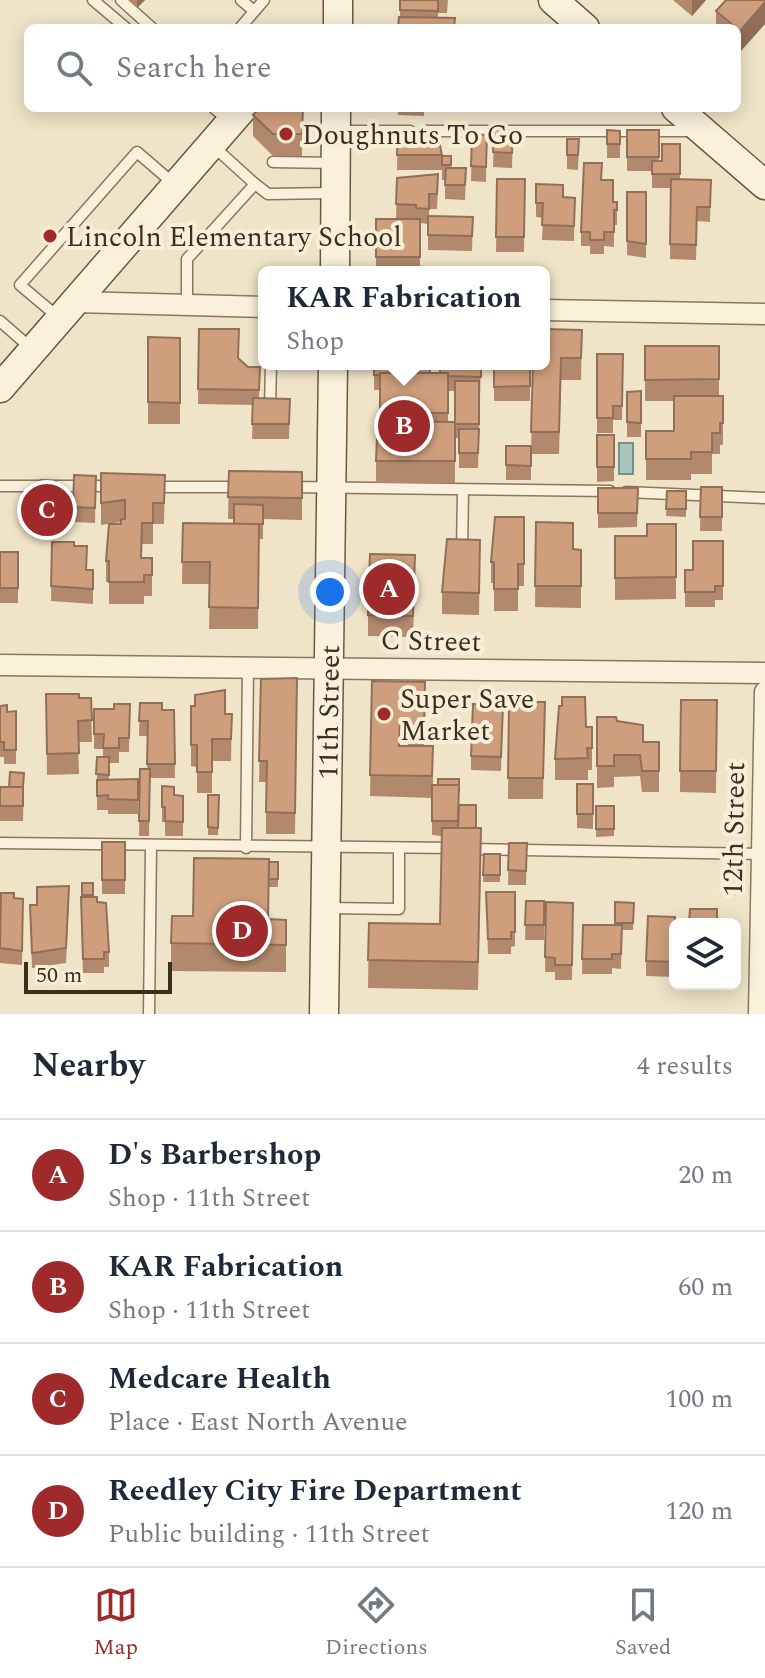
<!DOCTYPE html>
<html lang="en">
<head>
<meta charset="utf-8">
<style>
	:root { --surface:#fff; --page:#f2f2f3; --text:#1f2937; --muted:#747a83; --line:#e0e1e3; --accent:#9e2a2b }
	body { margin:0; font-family:Spectral,serif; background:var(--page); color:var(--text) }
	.controls { position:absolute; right:24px; bottom:24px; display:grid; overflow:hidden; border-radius:12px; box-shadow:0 4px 20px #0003 }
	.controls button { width:72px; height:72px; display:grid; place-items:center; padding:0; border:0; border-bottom:2px solid var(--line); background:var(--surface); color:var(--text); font:40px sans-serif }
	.scale { position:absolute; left:24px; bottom:20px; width:148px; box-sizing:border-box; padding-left:8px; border:4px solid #3d2e20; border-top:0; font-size:22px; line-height:28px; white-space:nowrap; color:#3d2e20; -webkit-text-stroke:6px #f7eed8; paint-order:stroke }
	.you { position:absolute; left:330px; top:592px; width:28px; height:28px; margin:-20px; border:6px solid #fff; border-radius:50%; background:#1a73e8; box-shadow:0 0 0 12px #1a73e833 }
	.badge { display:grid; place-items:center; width:52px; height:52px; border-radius:50%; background:var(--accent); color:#fff; font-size:26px; font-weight:700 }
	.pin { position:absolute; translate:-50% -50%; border:4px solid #fff; box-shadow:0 2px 8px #0006 }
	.popup { position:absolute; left:258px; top:266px; width:292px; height:104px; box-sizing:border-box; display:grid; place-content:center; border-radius:12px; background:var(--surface); filter:drop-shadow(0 2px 6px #0005); font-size:26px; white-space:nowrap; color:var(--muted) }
	.popup b { font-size:30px; color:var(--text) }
	.popup::after { content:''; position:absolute; left:50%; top:100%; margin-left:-16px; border:16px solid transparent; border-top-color:var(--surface) }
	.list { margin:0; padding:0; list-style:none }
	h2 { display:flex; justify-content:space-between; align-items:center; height:104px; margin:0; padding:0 32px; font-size:34px }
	h2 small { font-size:26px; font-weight:400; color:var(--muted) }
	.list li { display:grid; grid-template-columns:52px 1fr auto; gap:24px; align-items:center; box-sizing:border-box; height:112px; padding:0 32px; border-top:2px solid var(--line) }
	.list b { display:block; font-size:30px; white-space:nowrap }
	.list p { margin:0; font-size:26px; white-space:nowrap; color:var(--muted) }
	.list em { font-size:26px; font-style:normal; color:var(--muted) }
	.icon { flex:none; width:44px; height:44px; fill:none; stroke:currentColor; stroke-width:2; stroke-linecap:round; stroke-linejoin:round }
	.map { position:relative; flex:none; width:765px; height:1014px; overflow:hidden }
	.search { position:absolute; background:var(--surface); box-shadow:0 4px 20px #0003; left:24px; right:24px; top:24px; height:88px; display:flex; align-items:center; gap:20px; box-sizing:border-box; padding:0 28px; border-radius:12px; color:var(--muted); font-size:30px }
	.sheet { height:552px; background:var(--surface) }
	nav { display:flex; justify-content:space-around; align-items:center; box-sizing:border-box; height:112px; border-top:2px solid var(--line); background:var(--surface); font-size:22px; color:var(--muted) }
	nav a { display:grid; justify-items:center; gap:4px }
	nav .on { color:var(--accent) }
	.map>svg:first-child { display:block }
</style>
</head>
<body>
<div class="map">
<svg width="765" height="1014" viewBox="0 0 765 1014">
	<rect width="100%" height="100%" fill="#f0e4c8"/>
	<rect fill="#a9c4bc" stroke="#6f938a" stroke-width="2" x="619" y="443" width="14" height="31"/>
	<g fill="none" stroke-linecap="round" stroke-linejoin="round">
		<g stroke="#8d765c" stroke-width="13">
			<g id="lane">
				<path d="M93 0 126 28"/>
				<path d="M121 0 152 28"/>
				<path d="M241 0 254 11"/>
				<path d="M240 28 264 0"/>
				<path d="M214 108 229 121"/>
				<path d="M338 131H410"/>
				<path d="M426 131H694"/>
				<path d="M273 162 335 163"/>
				<path d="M255 184 268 194 333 193"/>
				<path d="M187 306V259L255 184 212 145"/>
				<path d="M58 317 20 285 137 152 174 184"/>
				<path d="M0 321 32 349"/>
				<path d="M270 408 271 364"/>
				<path d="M0 486H114"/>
				<path d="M154 487H242"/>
				<path d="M290 487 610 491"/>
				<path d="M626 492 765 498"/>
				<path d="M462 552 463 490"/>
				<path d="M0 843 454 848"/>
				<path d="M246 848 248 666"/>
				<path d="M470 849 765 854"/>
				<path d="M328 908 399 909V849"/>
				<path d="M149 1014 151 846"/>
			</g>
		</g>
		<g stroke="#8d765c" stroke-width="23">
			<g id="street">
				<path d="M76 302 264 307"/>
				<path d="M544 310 765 314"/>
				<path d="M0 665 765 673"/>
				<path d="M759 1014 765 692"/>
			</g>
		</g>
		<g stroke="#6f573f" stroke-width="31">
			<g id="secondary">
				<path d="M553 0 585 28"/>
				<path d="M338 28V0"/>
				<path d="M676 108 765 185"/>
				<path d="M335 272 336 108"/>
				<path d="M0 388 243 108"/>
				<path id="s1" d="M324 1014 333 364"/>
			</g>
		</g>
		<use href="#lane" stroke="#faf1dc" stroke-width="10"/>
		<use href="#street" stroke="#faf1dc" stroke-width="20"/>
		<use href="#secondary" stroke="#faf1dc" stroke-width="28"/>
	</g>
	<g fill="#b2896c" fill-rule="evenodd">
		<path d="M128 0H145L137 8Z"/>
		<path d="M400 0H448L447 13H438V18L400 17Z"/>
		<path d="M673 0H706L692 16Z"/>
		<path d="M765 0V24L740 52 737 50V28H716V11Z"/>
		<path d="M303 108 302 156H273L253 136V115Z"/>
		<path d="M398 108H424V116L398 115Z"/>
		<path d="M398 130 442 156H451V168H466L465 200 445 199V180H442V170H397Z"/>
		<path d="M494 130H513L512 168 493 167Z"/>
		<path d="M607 130 620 131V158H607Z"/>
		<path d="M627 130H659V161H662L680 144V179L711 180 710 222 697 221 696 260 670 259 671 188H652V171H627Z"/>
		<path d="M472 134 487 135 486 182 471 181Z"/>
		<path d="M579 139 578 170 567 169V155Z"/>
		<path d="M397 178 438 188 437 209H429V216L473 217 472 251 428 250V224L420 223V272L376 271V219H396Z"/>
		<path d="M497 179H525L524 252H496Z"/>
		<path d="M602 180 613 202H617V225H614V247L604 246V254H590V246H581V232Z"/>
		<path d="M536 184 563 197 575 198 574 241 542 240 543 218 536 217Z"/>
		<path d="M627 192H646V258L627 255Z"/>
		<path d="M199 329 248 367H260L259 398 290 399 289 439H252L253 405 198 404Z"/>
		<path d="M582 330 581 380H561L559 454H531L533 364Z"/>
		<path d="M180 338V424H148V402Z"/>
		<path d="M645 346H719V396H723V445H720V454H712V474H691V480H646V431H674V401H645Z"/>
		<path d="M597 354H623L622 420H613V433H597Z"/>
		<path d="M374 364 430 373H440L481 364 478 468H459V438H455V483H376V461L387 435H380V390H374ZM448 391H454V422H448Z"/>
		<rect x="494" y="364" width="36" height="37"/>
		<path d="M641 391V437H627V392Z"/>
		<path d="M597 435H614V481L597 482Z"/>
		<rect x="506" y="446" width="25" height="34"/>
		<path d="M229 471 302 472V520L263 519V539H259L258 629H209L210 584H182L183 523 234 524V519H228Z"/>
		<path d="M101 473 165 475 164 524H153V544H142L141 558H152V596H144V604H109V582H106V561L121 522 101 525Z"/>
		<path d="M96 476 95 523 73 522V507Z"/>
		<path d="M701 487H722V531H700Z"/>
		<path d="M598 488H638L637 527 598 528Z"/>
		<path d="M667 491H686V517L666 516Z"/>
		<path d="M56 495 54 525 39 524V509Z"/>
		<path d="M524 517V586H518V611H494V583H491V562Z"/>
		<path d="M536 522 573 549 581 550V608L535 607Z"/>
		<path d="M676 524V599L615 600V536H647Z"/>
		<path d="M480 540 479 615 442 614V592Z"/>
		<path d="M723 541V600H715V607H685V570H693Z"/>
		<path d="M52 542 74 546 86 570H93V604L51 601Z"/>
		<rect x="0" y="552" width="18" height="51"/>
		<path d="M415 576 413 637 368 636V615Z"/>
		<path d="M297 678 295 834H266V782H259L261 679Z"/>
		<path d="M372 681 425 682 424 746H433V785L459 805 476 828 481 856 478 990 368 988 369 923 440 924 442 836 432 835V798L370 796ZM400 742H408V746H400Z"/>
		<path d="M46 694 79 698H91L92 742H78L79 774 47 775Z"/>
		<path d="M681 700H717L716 793 680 792Z"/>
		<path d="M545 702 543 799H508L509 705H528Z"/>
		<path d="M140 703 162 710H174L175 778H150L149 836H139L140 769H147L148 736H139Z"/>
		<path d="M130 704 129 752H119V763H109V780L138 779V814H108V810H97V757H103V749H94V709H114Z"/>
		<path d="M503 705 501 771 471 770V756Z"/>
		<path d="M0 706 7 712 16 711V764H4V757H0Z"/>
		<path d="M191 706 225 714H232L231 761H212V793H197V767L191 766Z"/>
		<path d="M597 717 617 721 643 742H659V792H642L640 776 614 777V787L597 788Z"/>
		<path d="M592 727V770H588V780H555V759Z"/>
		<path d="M24 773 23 821H0V787H9Z"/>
		<path d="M577 784H593V829L577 828Z"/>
		<path d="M162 786 174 795 183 796V836H165V822H162Z"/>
		<path d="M208 795H219L218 835H208Z"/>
		<path d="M596 806H614V836L596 837Z"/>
		<rect x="102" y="842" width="23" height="52"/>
		<path d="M509 843H527L526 885H508Z"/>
		<path d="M484 854H500V882H483Z"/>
		<path d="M269 862H278V887H269V919L286 920V972L171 971V943L193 916Z"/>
		<path d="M82 883H93V897L97 902 109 952V967H104V973H83L81 912Z"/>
		<path d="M486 892H515V946L511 947V954H488Z"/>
		<path d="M0 899H23L22 965 0 963Z"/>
		<path d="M69 901 66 963 32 968 30 905Z"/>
		<path d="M526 901H544V940H525Z"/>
		<path d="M546 902 573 903 572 980H555V972H545Z"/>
		<path d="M615 902 634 903 633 930H622L621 969 612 968V974H582L583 925H615Z"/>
		<path d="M675 940V977L646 976V961Z"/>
	</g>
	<g fill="#916f58">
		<path d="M137 0H145L137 8Z"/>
		<path d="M692 0H706L692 16Z"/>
		<path d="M765 2V24L740 52V31Z"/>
	</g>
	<g fill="#cf9f7d" stroke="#916f58" stroke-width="2">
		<path d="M400 0H438V11L400 10Z"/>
		<path d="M726 0H765V2L740 31 716 11Z"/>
		<path d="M399 17 455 18 454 28H398Z"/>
		<path d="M259 108H303L302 134H273L253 115Z"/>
		<path d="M398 130H437L442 155H397Z"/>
		<path d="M494 130H513L512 153 493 152Z"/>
		<path d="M607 130 620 131V144H607Z"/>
		<rect x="627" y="130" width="32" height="27"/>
		<path d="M472 134 487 135 486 167 471 166Z"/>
		<path d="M567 139H579L578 155H567Z"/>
		<path d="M662 144H680V174H652V161H662Z"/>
		<rect x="442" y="156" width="9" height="9"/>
		<path d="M584 163H602L601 180H613V202H617V210H614V232H604V240H590V232H581Z"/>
		<path d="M446 168H466L465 185H445Z"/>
		<path d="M438 174 437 194H429V209L416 208V205L396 204 397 178Z"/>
		<path d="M497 179H525L524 237H496Z"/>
		<path d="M671 179 711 180 710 207H697L696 245 670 244Z"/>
		<path d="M536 184 563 185V197L575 198 574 226 542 225 543 203H536Z"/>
		<path d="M627 192H646V244L627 241Z"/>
		<path d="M428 216 473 217 472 236 428 235Z"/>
		<rect x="376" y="219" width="44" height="38"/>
		<path d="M199 329H239L238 358 248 367H260L259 390 198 389Z"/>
		<path d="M544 329 582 330 581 358H561L559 432H531L533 364H544Z"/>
		<path d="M148 337 180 338V403L148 402Z"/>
		<path d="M645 346H719V379L645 380Z"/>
		<path d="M597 354H623L622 406H613V418H597Z"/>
		<path d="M374 364H430V373H380V375H374Z"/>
		<path d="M440 364H481V377L448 376V373H440Z"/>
		<path d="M494 364H530V386L494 387Z"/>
		<rect x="380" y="373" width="68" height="40"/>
		<rect x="455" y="381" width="24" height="43"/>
		<path d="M641 391V423L627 422V392Z"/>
		<path d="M674 396H723V423H720V433H712V452H691V459H646V431H674Z"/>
		<path d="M253 398 290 399 289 424H252Z"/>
		<path d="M387 421 455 422V461H376L377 437H387Z"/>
		<path d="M459 429H479L478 453H459Z"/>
		<rect x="597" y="435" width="17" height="32"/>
		<path d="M506 446H531V466L506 465Z"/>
		<path d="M229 471 302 472V498L228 497Z"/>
		<path d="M101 473 165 475 164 503H153V523H142L141 558H152V575H144V582H109V561H106L109 524H121V519H125V500L101 503Z"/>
		<path d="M74 475 96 476 95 508 73 507Z"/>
		<path d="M41 480 56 481 54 510 39 509Z"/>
		<path d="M701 487H722V517H700Z"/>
		<path d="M598 488H638L637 513H598Z"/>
		<path d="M667 491H686V509H666Z"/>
		<path d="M234 504 263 505V524H234Z"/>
		<path d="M495 517H524V564H518V589H494V562H491Z"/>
		<path d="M536 522 573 523V549L581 550V586H535Z"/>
		<path d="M183 523 259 524 258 608 209 607 210 562H182Z"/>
		<path d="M647 524H676V577L615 578V536H647Z"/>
		<path d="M447 539 480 540 479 593 442 592Z"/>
		<path d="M693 541H723V586H715V592H685V570H693Z"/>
		<path d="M52 542H74V546H87L86 570H93V589L51 586Z"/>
		<rect x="0" y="552" width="18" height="36"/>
		<path d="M370 554 415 555 413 616 368 615Z"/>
		<path d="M297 678 295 813 266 812 267 761H259L261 679Z"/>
		<path d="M372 681 425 682 424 733H408L409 720H400L399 746H433L432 776 370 775Z"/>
		<path d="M225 690V714H232L231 739H212V772H197V745H191V706H195V695Z"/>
		<path d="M46 694H79V698H91L92 720 78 721 79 753 47 754Z"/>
		<path d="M562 697H585L586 727H592V748H587L588 758 555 759 559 706H562Z"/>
		<path d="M681 700H717L716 771H680Z"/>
		<path d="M528 702H545L543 778H508L509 705H528Z"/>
		<path d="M140 703H162V710H174L175 764H147L148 721H139Z"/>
		<path d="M114 704H130L129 738H119V748H103L104 734H94V709H114Z"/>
		<path d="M473 704 503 705 501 757 471 756Z"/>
		<path d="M7 705V712L16 711V750H4V742H0V706Z"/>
		<path d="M597 717H616L617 721 643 725V742H659V771H642L640 755H614V766H597Z"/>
		<path d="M97 757H109V775L96 774Z"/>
		<path d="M140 769H150L149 821H139Z"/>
		<path d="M10 772 24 773 23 787H9Z"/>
		<path d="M138 779V800L108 799V795L97 796V780Z"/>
		<path d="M438 779H459V792V785H438Z"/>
		<rect x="577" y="784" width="16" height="30"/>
		<path d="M432 785H459L458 821H432Z"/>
		<path d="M162 786 174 787V795L183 796V822L165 821V807H162Z"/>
		<rect x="0" y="787" width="23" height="19"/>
		<path d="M208 795H219L218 828 208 827Z"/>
		<path d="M459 805H476V828H458Z"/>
		<rect x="596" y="806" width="18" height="23"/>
		<path d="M442 828H481L478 962 368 960 369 923 440 924Z"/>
		<rect x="102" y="842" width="23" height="38"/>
		<path d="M509 843H527L526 871 508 870Z"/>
		<path d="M484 854H500V875H483Z"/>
		<path d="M194 858 269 859 268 919 286 920V945L171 943 172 916H193Z"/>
		<rect x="269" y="862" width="9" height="17"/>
		<rect x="82" y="883" width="11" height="12"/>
		<path d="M69 886 66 948 32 953 30 905H37V887Z"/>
		<path d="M486 892H515V932H511V939H488Z"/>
		<path d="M1 893H14V898L23 899 22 951 0 948Z"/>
		<path d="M81 897H97V902L106 903 109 952H104V959H83Z"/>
		<path d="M526 901H544V925H525Z"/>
		<path d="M546 902 573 903 572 965H555V958L545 957Z"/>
		<path d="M615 902 634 903 633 923H615Z"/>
		<path d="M690 909H717V924H689Z"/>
		<path d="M648 916 675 917 674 940H675V962L646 961Z"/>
		<path d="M583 925H622L621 954H612V959H582Z"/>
	</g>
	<g fill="#9e2a2b" stroke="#f7eed8" stroke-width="3">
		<circle cx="286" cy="134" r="8"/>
		<circle cx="50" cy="236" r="8"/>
		<circle cx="384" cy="714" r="8"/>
	</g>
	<g text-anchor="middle" stroke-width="8" stroke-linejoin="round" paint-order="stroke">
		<g font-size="28" fill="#3d2e20" stroke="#f7eed8" text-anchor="start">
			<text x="302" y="144">Doughnuts To Go</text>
			<text x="66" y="246">Lincoln Elementary School</text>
			<text x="400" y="708">Super Save<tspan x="400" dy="32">Market</tspan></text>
		</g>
		<g font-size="28" fill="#3d2e20" stroke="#f7eed8">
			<text transform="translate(431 640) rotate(1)" y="10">C Street</text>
			<text dy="10" stroke="none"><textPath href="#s1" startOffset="302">11th Street</textPath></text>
			<text transform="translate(733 829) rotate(-89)" y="10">12th Street</text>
		</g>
	</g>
</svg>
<div class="controls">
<button><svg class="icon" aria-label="layers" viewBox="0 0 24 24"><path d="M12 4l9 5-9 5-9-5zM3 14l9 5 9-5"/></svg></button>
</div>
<div class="scale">50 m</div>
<div class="you"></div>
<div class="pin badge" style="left:389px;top:589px">A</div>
<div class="pin badge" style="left:404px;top:426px">B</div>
<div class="popup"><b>KAR Fabrication</b>Shop</div>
<div class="pin badge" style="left:47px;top:510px">C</div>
<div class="pin badge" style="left:242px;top:931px">D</div>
<div class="search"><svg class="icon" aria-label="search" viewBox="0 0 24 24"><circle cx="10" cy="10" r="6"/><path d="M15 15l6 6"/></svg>Search here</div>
</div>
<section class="sheet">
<h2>Nearby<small>4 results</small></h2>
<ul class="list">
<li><span class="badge">A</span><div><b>D's Barbershop</b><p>Shop · 11th Street</p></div><em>20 m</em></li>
<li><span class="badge">B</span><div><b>KAR Fabrication</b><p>Shop · 11th Street</p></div><em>60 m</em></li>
<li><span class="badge">C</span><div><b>Medcare Health</b><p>Place · East North Avenue</p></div><em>100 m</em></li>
<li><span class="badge">D</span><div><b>Reedley City Fire Department</b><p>Public building · 11th Street</p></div><em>120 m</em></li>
</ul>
</section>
<nav>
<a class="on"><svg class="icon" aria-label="map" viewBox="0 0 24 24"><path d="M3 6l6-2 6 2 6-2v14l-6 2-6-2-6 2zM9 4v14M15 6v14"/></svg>Map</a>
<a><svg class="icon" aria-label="directions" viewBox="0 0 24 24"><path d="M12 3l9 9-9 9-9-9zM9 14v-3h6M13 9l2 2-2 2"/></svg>Directions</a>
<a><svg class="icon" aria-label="saved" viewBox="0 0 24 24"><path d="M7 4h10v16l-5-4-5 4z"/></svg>Saved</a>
</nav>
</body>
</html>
